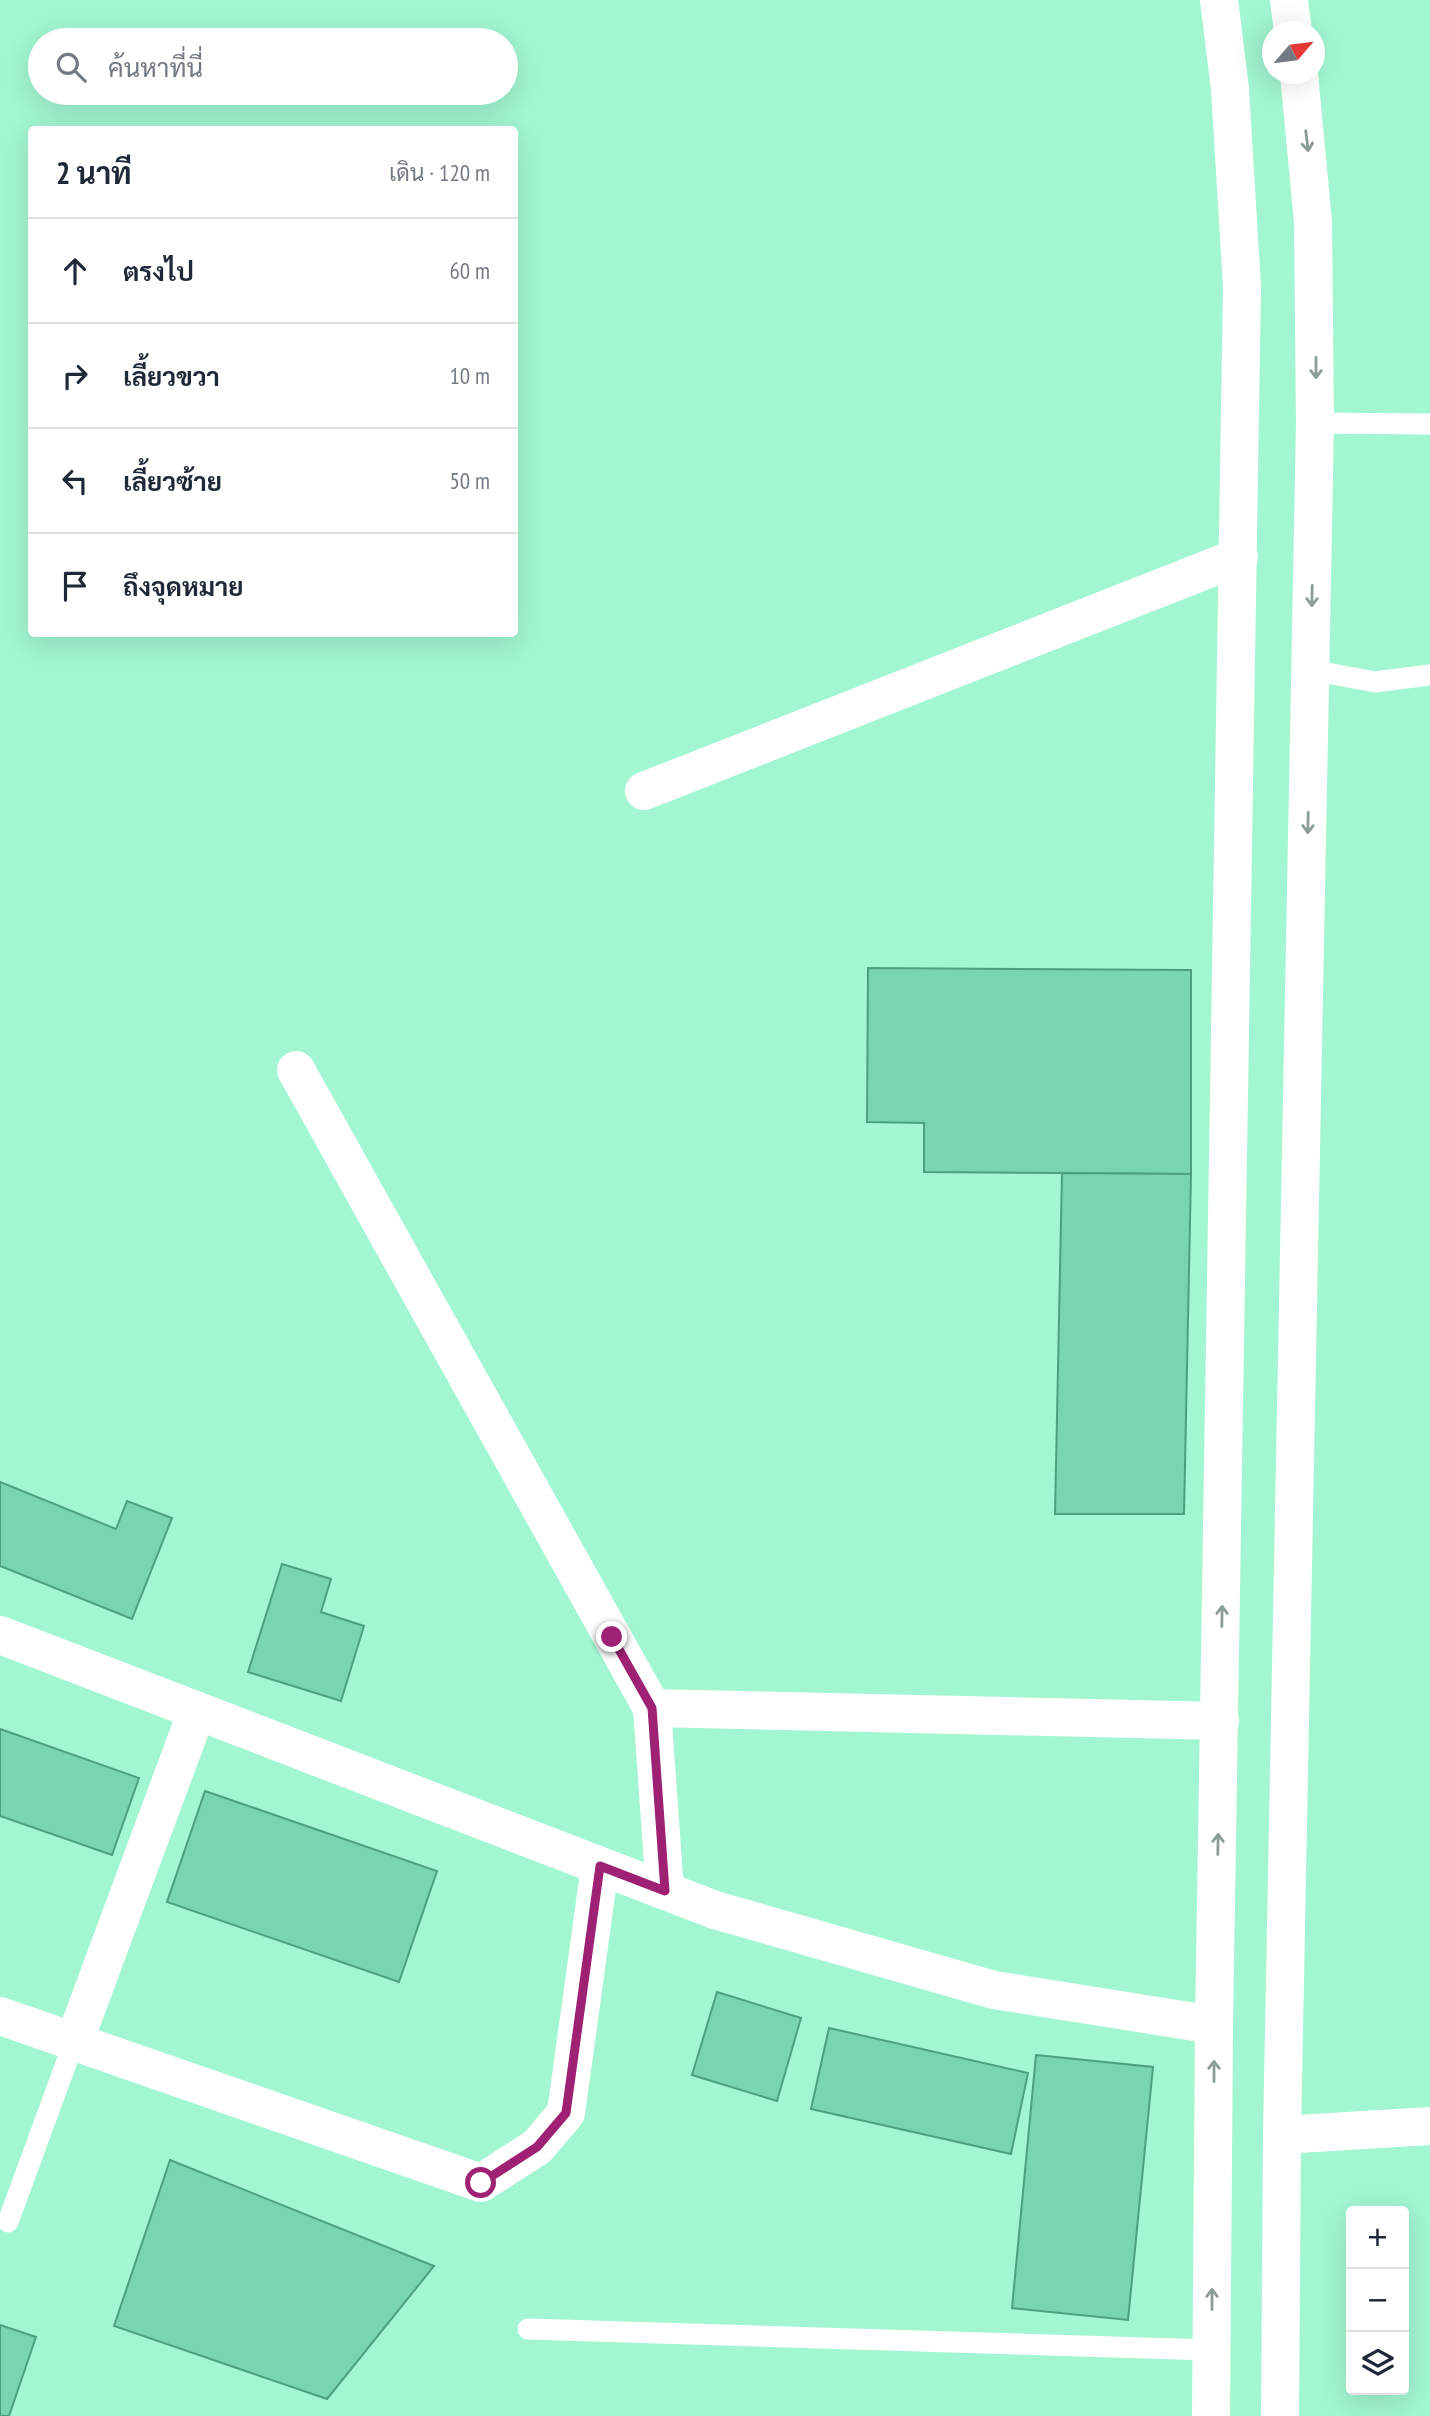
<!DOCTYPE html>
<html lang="th">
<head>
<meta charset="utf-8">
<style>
	:root { --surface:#fff; --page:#f2f2f3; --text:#1f2937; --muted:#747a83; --line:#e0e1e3 }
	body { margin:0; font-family:"PT Sans Narrow",Sarabun,sans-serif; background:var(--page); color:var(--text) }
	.controls { position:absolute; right:21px; bottom:21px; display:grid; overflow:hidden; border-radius:7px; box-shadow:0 7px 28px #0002 }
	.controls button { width:63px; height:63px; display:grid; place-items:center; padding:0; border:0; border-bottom:2px solid var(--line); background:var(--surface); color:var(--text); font:35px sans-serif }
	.compass { position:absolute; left:1262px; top:21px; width:63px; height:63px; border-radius:50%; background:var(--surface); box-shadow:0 7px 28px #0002; rotate:62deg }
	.stop { position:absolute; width:21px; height:21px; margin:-16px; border:5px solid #9f2174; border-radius:50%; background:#fff }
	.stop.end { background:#9f2174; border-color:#fff; box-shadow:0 2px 7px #0008 }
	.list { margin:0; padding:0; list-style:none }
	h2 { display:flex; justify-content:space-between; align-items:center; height:91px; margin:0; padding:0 28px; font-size:30px }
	h2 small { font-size:23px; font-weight:400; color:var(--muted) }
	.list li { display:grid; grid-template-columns:46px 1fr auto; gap:21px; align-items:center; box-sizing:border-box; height:105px; padding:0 28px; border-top:2px solid var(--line) }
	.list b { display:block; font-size:26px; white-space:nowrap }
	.list em { font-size:23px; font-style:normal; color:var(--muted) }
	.icon { flex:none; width:38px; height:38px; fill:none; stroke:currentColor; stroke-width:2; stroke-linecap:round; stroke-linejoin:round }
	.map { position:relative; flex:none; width:1430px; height:2416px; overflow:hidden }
	.search { position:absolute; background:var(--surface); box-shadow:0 7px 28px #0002; left:28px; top:28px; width:490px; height:77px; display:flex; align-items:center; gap:18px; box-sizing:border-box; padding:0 24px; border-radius:38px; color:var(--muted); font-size:26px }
	.panel { position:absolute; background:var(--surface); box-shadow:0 7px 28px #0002; left:28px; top:126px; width:490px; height:511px; border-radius:7px }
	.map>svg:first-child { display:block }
</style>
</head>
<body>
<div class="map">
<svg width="1430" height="2416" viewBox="0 0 1430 2416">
	<rect width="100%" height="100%" fill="#a2f6d2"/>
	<g fill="#79d5b0" stroke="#4da07f" stroke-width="2">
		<path d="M868 968 1191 970V1174L924 1172V1123L867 1122Z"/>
		<path d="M1062 1173 1191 1174 1184 1514H1055Z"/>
		<path d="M0 1482 116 1529 127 1501 172 1518 132 1619 0 1566Z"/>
		<path d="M282 1564 331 1579 321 1612 364 1626 341 1701 248 1672Z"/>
		<path d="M0 1729 139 1778 112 1855 0 1816Z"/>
		<path d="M205 1791 437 1871 399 1982 167 1902Z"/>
		<path d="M717 1992 801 2018 777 2101 692 2075Z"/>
		<path d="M829 2028 1028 2073 1011 2154 811 2109Z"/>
		<path d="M1036 2055 1153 2067 1128 2320 1012 2308Z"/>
		<path d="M170 2160 434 2266 327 2399 114 2326Z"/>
		<path d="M0 2325 36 2337 9 2416H0Z"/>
	</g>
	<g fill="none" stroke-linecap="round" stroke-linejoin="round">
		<g stroke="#fff" stroke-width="21">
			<path d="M1315 423 1430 424"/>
			<path d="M1311 670 1375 682 1430 675"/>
			<path d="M8 2222 74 2042"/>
			<path d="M528 2329 1211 2350"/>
		</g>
		<g stroke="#fff" stroke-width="38">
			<path d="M644 791 1239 557"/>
			<path d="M296 1070 652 1708 665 1891"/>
			<path d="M0 1635 715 1910 994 1990 1214 2025"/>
			<path d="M652 1708 1220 1721"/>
			<path d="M0 2016 481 2183 537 2147 566 2113 600 1866"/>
			<path d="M74 2042 197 1711"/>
			<path d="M1282 2135 1430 2126"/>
		</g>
		<g stroke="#fff" stroke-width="38">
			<path d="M1289 0 1293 32"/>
			<path d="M1211 2416 1214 2025 1242 287 1230 89 1219 0"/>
			<path d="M1280 2416 1282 2135 1315 423 1313 222 1299 74"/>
		</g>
	</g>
	<defs><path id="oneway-shaft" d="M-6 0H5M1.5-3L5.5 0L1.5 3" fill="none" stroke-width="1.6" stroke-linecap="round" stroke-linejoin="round" transform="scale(1.75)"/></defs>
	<g stroke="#8c9c97">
		<use href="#oneway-shaft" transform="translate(1307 141) rotate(83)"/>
		<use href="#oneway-shaft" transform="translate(1316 368) rotate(90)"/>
		<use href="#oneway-shaft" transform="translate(1312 596) rotate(91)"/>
		<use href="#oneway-shaft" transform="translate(1308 823) rotate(91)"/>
		<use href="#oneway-shaft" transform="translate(1222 1616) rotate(-89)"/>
		<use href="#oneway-shaft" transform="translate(1218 1844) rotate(-89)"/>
		<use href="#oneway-shaft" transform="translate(1214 2071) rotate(-90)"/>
		<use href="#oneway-shaft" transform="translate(1212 2299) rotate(-90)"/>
	</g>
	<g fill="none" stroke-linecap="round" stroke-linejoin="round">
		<path stroke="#9f2174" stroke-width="9" d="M481 2183 537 2147 566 2113 600 1866 665 1891 652 1708 612 1637"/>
	</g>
</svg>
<div class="controls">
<button>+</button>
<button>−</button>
<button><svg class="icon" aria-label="layers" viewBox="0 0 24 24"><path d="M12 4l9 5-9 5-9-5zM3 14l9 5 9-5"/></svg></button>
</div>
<svg class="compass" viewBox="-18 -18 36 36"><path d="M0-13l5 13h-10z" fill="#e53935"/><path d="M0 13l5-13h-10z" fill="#747a83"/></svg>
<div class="stop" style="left:481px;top:2183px"></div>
<div class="stop end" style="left:612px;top:1637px"></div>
<div class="search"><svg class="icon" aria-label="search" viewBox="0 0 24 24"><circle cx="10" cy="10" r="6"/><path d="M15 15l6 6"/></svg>ค้นหาที่นี่</div>
<section class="panel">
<h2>2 นาที<small>เดิน · 120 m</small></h2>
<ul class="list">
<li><svg class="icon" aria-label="ahead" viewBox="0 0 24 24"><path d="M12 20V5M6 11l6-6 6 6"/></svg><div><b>ตรงไป</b></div><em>60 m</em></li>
<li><svg class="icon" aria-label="right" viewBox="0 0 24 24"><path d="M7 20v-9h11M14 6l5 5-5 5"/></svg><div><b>เลี้ยวขวา</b></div><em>10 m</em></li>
<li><svg class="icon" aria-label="left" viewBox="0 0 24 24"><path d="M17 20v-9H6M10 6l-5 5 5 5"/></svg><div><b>เลี้ยวซ้าย</b></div><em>50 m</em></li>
<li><svg class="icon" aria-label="arrive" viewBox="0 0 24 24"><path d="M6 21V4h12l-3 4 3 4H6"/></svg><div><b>ถึงจุดหมาย</b></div></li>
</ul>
</section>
</div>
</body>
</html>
